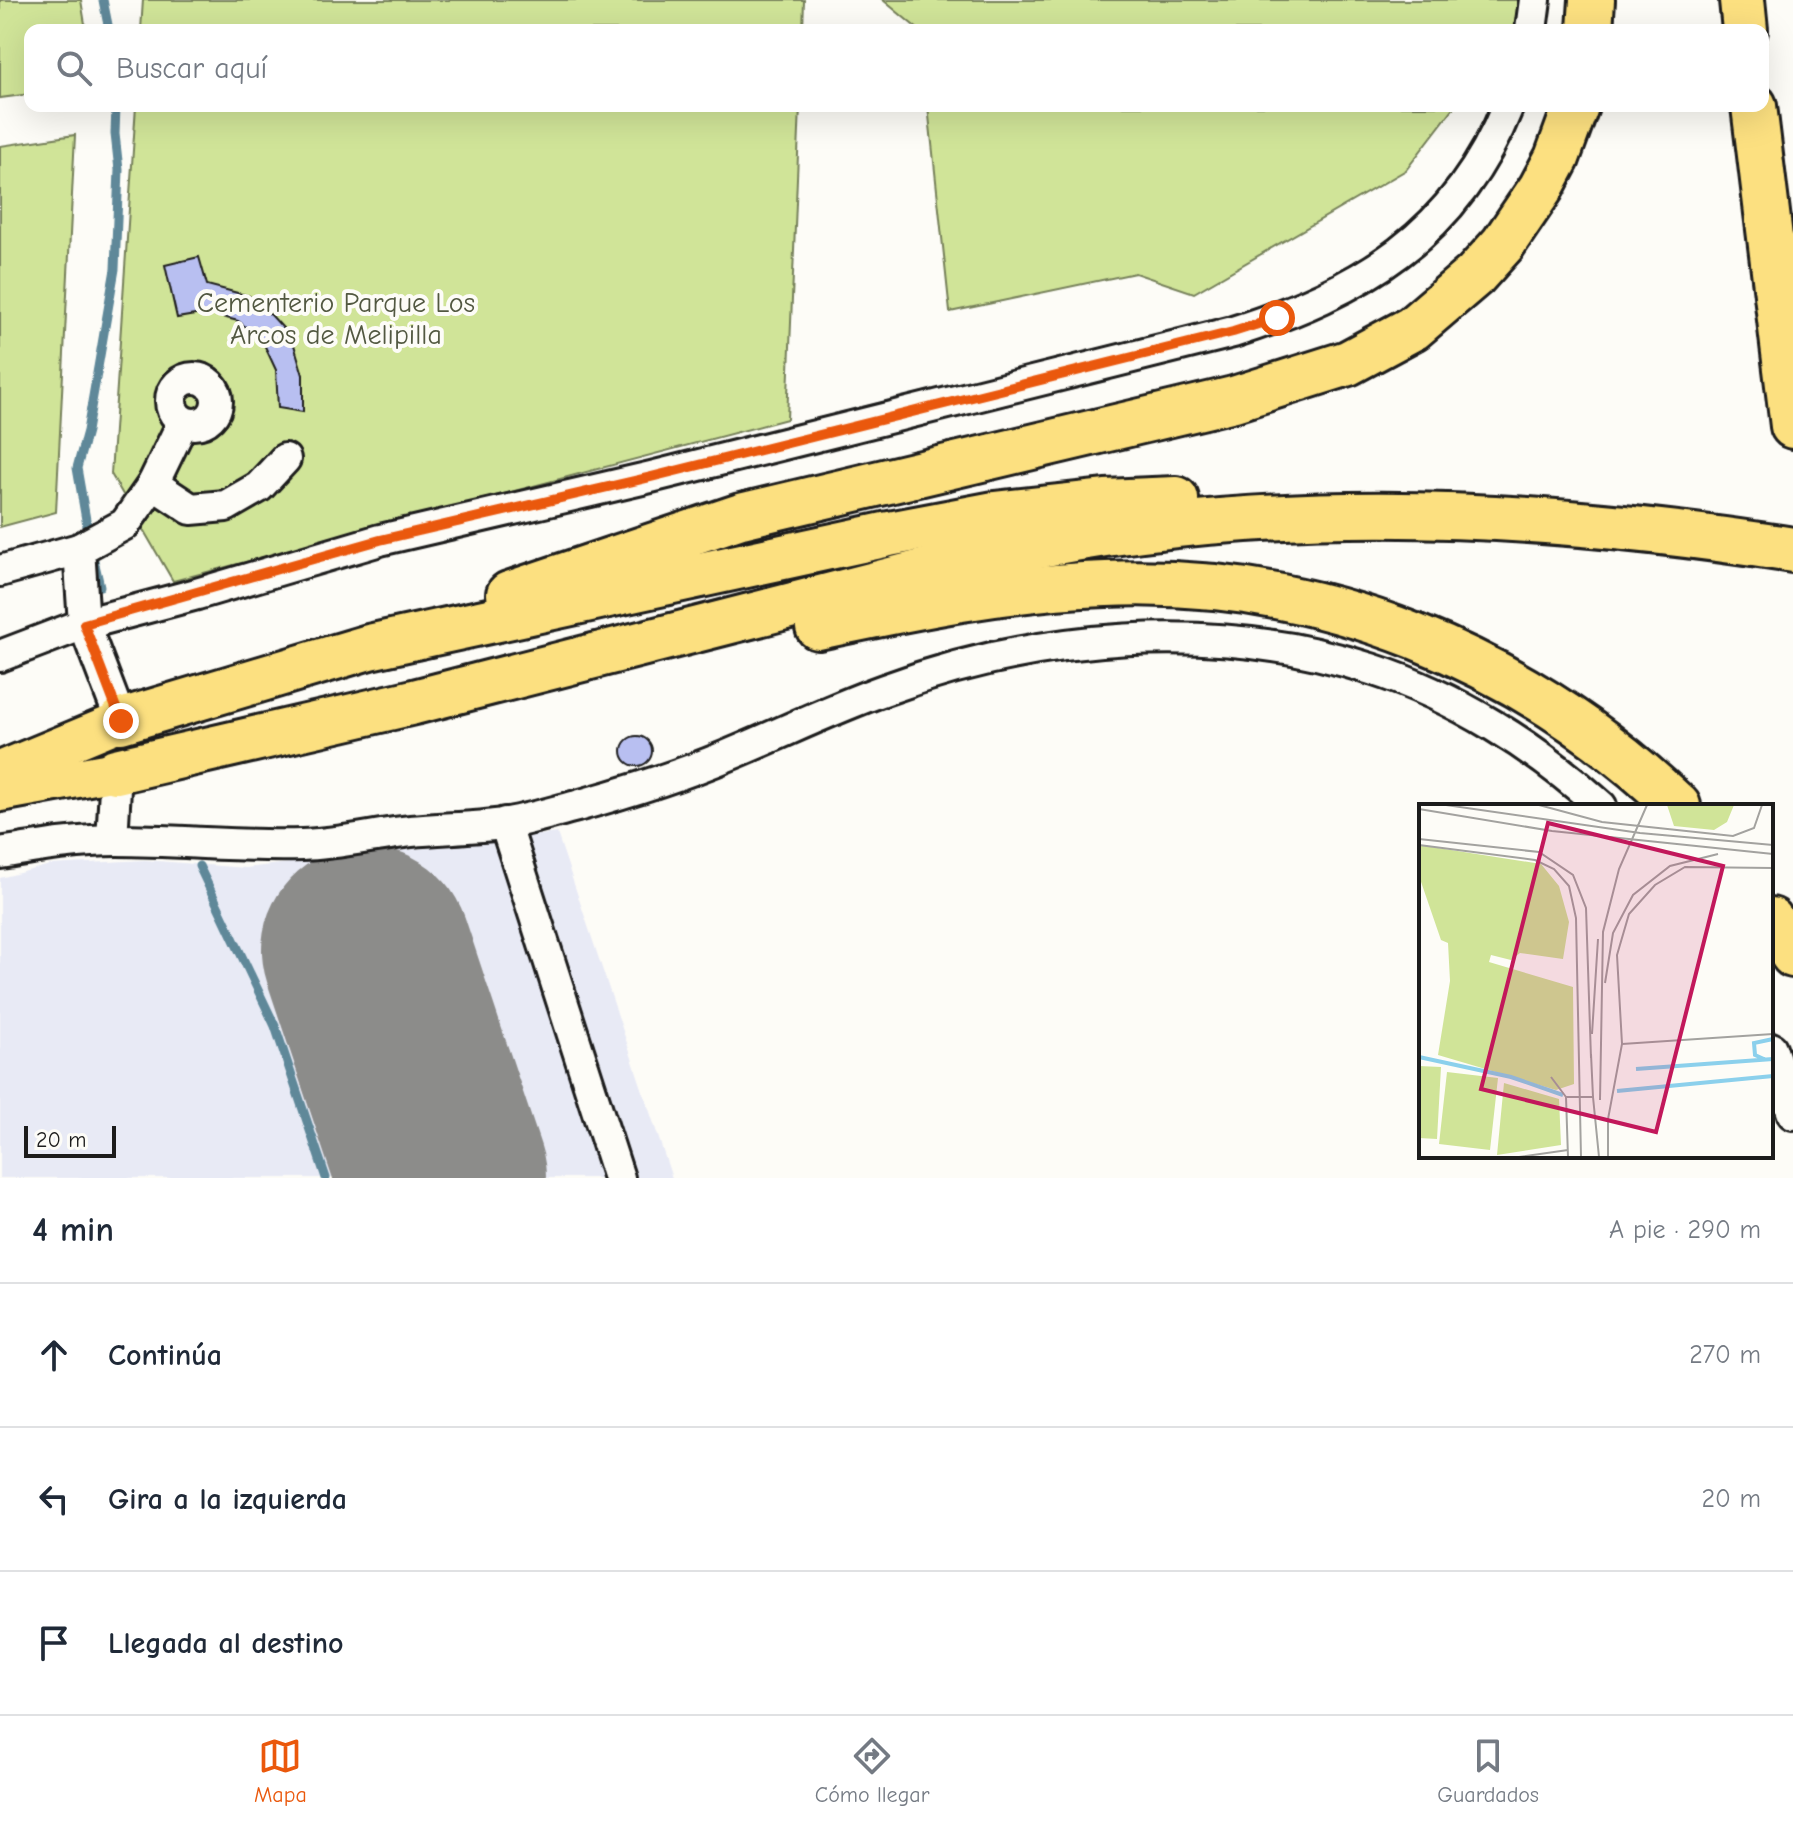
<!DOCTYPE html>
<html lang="es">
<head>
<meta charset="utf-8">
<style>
	:root { --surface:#fff; --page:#f6f6f7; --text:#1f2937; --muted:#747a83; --line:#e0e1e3; --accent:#ea580c }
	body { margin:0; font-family:"Comic Neue",sans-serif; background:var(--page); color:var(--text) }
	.scale { position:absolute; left:24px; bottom:20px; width:92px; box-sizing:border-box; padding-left:8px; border:4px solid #1c1c1c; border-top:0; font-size:22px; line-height:28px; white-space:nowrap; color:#1c1c1c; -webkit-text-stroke:6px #fdfcf7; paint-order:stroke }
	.stop { position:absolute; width:24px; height:24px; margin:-18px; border:6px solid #ea580c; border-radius:50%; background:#fff }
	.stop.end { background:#ea580c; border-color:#fff; box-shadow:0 2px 8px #0008 }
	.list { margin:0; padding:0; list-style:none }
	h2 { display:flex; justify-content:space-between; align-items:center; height:104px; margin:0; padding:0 32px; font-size:34px }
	h2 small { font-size:26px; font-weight:400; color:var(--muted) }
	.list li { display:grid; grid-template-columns:52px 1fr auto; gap:24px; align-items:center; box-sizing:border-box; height:144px; padding:0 32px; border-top:2px solid var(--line) }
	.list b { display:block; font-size:30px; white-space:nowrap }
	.list em { font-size:26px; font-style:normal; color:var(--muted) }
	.icon { flex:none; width:44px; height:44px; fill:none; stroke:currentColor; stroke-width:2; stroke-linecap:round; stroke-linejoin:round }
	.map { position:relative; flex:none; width:1793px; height:1178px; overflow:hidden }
	.search { position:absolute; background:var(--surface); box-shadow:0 8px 32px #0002; left:24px; right:24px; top:24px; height:88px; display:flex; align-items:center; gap:20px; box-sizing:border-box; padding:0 28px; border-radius:16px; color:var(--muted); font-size:30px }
	.sheet { height:536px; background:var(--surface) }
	nav { display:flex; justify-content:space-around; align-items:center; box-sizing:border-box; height:112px; border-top:2px solid var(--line); background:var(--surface); font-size:22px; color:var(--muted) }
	nav a { display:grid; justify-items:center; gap:4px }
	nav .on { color:var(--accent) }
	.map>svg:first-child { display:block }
</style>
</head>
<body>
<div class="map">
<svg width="1793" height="1178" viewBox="0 0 1793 1178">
	<rect width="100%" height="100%" fill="#fdfcf7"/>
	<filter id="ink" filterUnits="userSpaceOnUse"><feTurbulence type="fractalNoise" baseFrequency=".0125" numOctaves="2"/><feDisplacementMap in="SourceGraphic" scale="16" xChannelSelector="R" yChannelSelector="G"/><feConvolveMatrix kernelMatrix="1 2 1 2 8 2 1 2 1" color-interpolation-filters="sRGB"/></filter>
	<g filter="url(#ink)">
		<path fill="#e8eaf5" d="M557 833 672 1178H0V878L50 865 145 860 245 868Z"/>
		<g fill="#d0e498" stroke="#76805a" stroke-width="2">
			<path d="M0 0H81L86 30H30V94L0 98Z"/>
			<path d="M143 0H804L803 30H141Z"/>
			<path d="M883 0H1518L1517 25 1513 30H919Z"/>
			<path d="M136 106H800L787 419 173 581 111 474Z"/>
			<path d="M928 106H1455L1406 170 1194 293 1135 273 950 312Z"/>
			<path d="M75 135 56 512 0 527V146Z"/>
		</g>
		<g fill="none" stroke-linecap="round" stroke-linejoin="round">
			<g stroke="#5f8899" stroke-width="9">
				<path d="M103 0 109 30"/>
				<path d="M89 537 77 468 87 431 115 269 119 170 115 134 116 106"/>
				<path d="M93 556 100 586"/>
				<path d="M199 866 275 1026 326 1178"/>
			</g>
			<path stroke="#8c8c8a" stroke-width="208" d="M366 950 442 1178"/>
		</g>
		<g fill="#b8bff1" stroke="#1c1c1c" stroke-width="2">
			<path d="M199 257 207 285 249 296 272 316 292 338 303 375V412L278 408 276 370 262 340 238 321 207 313 177 318 165 265Z"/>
			<circle cx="637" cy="751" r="15"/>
		</g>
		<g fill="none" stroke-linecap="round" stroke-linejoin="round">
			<g stroke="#1c1c1c" stroke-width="36">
				<g id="minor">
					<path d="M1531 30 1535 0"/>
					<circle cx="194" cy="401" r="23"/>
					<path d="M153 484 191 509 226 506 259 487 285 459"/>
					<path d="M79 549 125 524 153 484 183 422"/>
					<path d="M0 571 79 549 84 624 121 721"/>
					<path d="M0 656 84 624 197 594 380 540 651 477 1233 332C1361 291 1456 236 1508 106"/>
					<path d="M505 823 619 1178"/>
					<path d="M112 840 116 771"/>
					<path d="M0 853C38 847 79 840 117 840 179 840 241 847 302 845 338 844 375 835 411 831 442 828 473 828 503 824 528 820 553 812 577 806 628 792 679 776 729 755 780 734 831 709 884 690 1035 634 1216 618 1371 669 1455 696 1536 747 1601 806"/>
					<path d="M1771 1048 1793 1114"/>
				</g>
			</g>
			<g stroke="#1c1c1c" stroke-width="44">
				<g id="major">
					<path d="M0 771 121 721"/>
					<path d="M0 792 116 771"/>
				</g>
			</g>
			<g stroke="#1c1c1c" stroke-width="50">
				<g id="highway">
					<path d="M1742 0 1745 30"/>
					<path d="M1590 30 1592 0"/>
					<path d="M1754 106 1793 426"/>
					<path d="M509 594 741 516 1234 399 1348 363 1413 328 1475 275 1503 244 1541 188 1557 158 1576 106"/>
					<path d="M818 627C913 607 1008 587 1106 584 1321 575 1523 658 1678 806"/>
					<path d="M121 721 369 647 889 534 994 514 1105 502 1176 499"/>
					<path d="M116 771 414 702 973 559C1246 496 1517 507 1793 550"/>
					<path d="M1771 920 1793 955"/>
				</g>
			</g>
			<use href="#minor" stroke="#fdfcf7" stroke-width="30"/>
			<use href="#major" stroke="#fce080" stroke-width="38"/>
			<use href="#highway" stroke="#fce080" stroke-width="44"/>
		</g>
	</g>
	<g fill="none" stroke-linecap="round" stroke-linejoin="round" filter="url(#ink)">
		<path stroke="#ea580c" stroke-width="10" d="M121 721 84 624 380 540 651 477 1233 332 1277 318"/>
	</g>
	<g text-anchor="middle" stroke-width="8" stroke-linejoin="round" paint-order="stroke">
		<g font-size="28" fill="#525841" stroke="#fdfcf7">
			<text x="336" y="312">Cementerio Parque Los<tspan x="336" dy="32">Arcos de Melipilla</tspan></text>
		</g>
	</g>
	<g transform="translate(1419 804)">
		<rect width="354" height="354" fill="#fdfcf7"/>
		<path d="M248 1H315L308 18 295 26 255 22ZM0 41 122 60 140 82 150 118 144 155 101 149 92 156 72 151 70 158 154 183 155 280 137 286 19 251 31 177 29 139 22 136 0 72ZM0 262 22 263 18 335 0 334ZM28 268 79 274 71 346 20 340ZM85 279 140 295 142 341 78 351Z" fill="#d0e498"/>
		<path fill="none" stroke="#8bd0ec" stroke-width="4" d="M0 253 92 273 144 291M347 256 336 251 335 239 354 235M217 265 354 255M198 287 354 272"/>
		<path fill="none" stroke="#a3a29f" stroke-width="2" d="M27 1 221 29 354 41M120 1 183 18 314 32 335 24 343 1M0 5 133 27 354 50M0 35 120 48 154 71 167 104 172 254M0 41 116 56 135 65 150 82 157 114 162 353M186 179 194 129 214 91 251 62 299 50M173 230 179 135M203 240 354 230M172 250 174 293M132 273 147 293M174 293 180 353M181 296 184 128 200 65 228 1M100 353 149 346M149 353 147 293H174M189 353V315L203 240 198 151 210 110 236 81 266 63 354 64"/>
		<path fill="#c2185b" fill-opacity="0.15" stroke="#c2185b" stroke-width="4" d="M129 19 304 62 237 328 62 285Z"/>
		<rect width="354" height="354" fill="none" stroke="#1c1c1c" stroke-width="4"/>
	</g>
</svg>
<div class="scale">20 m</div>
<div class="stop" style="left:1277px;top:318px"></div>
<div class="stop end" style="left:121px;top:721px"></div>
<div class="search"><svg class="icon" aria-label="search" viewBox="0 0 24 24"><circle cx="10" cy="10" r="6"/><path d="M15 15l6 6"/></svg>Buscar aquí</div>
</div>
<section class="sheet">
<h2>4 min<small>A pie · 290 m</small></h2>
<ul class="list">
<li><svg class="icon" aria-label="ahead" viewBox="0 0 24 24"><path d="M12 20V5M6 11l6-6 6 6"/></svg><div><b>Continúa</b></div><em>270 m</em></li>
<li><svg class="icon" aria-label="left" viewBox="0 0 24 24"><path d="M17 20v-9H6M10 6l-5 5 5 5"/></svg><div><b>Gira a la izquierda</b></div><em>20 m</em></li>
<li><svg class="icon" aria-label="arrive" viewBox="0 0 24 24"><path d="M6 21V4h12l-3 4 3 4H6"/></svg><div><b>Llegada al destino</b></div></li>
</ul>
</section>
<nav>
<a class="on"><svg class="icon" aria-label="map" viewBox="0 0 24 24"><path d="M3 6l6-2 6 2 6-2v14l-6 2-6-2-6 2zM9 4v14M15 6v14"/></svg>Mapa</a>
<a><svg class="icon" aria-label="directions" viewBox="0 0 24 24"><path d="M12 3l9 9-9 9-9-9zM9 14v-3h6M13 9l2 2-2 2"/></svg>Cómo llegar</a>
<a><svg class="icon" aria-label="saved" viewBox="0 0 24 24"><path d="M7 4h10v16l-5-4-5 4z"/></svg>Guardados</a>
</nav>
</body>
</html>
